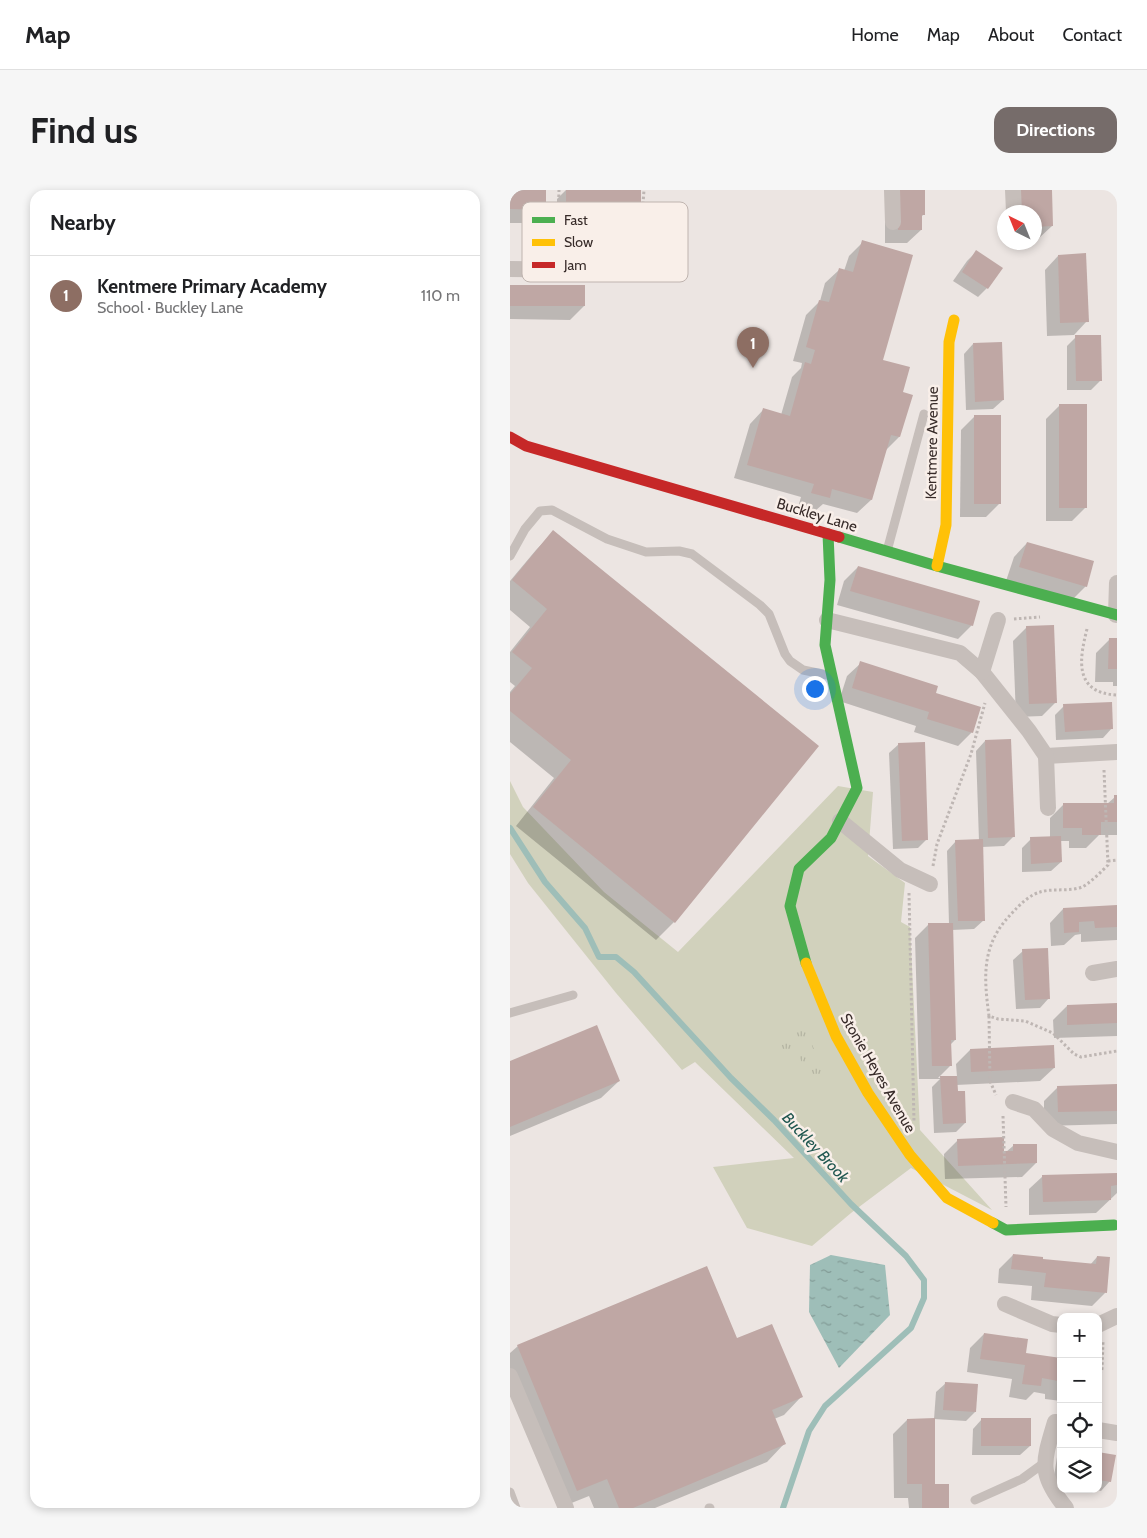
<!DOCTYPE html>
<html lang="en">
<head>
<meta charset="utf-8">
<style>
	:root { --surface:#fff; --page:#f6f6f6; --text:#202124; --muted:#757577; --line:#e0e0e0; --accent:#766c6a }
	body { margin:0; font-family:Cabin,sans-serif; background:var(--page); color:var(--text) }
	.controls { position:absolute; right:15px; bottom:15px; display:grid; overflow:hidden; border-radius:10px; box-shadow:0 2px 8px #0003 }
	.controls button { width:45px; height:45px; display:grid; place-items:center; padding:0; border:0; border-bottom:1px solid var(--line); background:var(--surface); color:var(--text); font:25px sans-serif }
	.compass { position:absolute; left:487px; top:15px; width:45px; height:45px; border-radius:50%; background:var(--surface); box-shadow:0 2px 8px #0003; rotate:317deg }
	.you { position:absolute; left:304px; top:498px; width:18px; height:18px; margin:-12px; border:4px solid #fff; border-radius:50%; background:#1a73e8; box-shadow:0 0 0 8px #1a73e833 }
	.badge { display:grid; place-items:center; width:32px; height:32px; border-radius:50%; background:var(--accent); color:#fff; font-size:16px; font-weight:700 }
	.pin { position:absolute; translate:-50% -41px; filter:drop-shadow(0 1px 2px #0008) }
	.pin::after { content:''; position:absolute; top:26px; width:18px; height:15px; background:inherit; clip-path:polygon(0 0,100% 0,50% 100%) }
	.list { margin:0; padding:0; list-style:none }
	h2 { display:flex; justify-content:space-between; align-items:center; height:65px; margin:0; padding:0 20px; font-size:21px }
	h2 small { font-size:16px; font-weight:400; color:var(--muted) }
	.list li { display:grid; grid-template-columns:32px 1fr auto; gap:15px; align-items:center; box-sizing:border-box; height:80px; padding:0 20px; border-top:1px solid var(--line) }
	.list b { display:block; font-size:19px; white-space:nowrap }
	.list p { margin:0; font-size:16px; white-space:nowrap; color:var(--muted) }
	.list em { font-size:16px; font-style:normal; color:var(--muted) }
	.icon { flex:none; width:28px; height:28px; fill:none; stroke:currentColor; stroke-width:2; stroke-linecap:round; stroke-linejoin:round }
	.map { position:relative; flex:none; width:607px; height:1318px; overflow:hidden; border-radius:15px }
	header { display:flex; align-items:center; gap:30px; box-sizing:border-box; height:70px; padding:0 25px; background:var(--surface); border-bottom:1px solid var(--line) }
	header strong { font-size:24px }
	nav { display:flex; gap:28px; margin-inline-start:auto; font-size:18px }
	.intro { display:flex; align-items:center; justify-content:space-between; box-sizing:border-box; height:120px; padding:0 30px }
	h1 { margin:0; font-size:35px }
	.button { padding:12px 22px; border-radius:15px; background:var(--accent); color:#fff; font-size:18px; font-weight:700 }
	main { display:flex; gap:30px; padding:0 30px }
	aside { flex:1; background:var(--surface); border-radius:15px; box-shadow:0 2px 8px #0003 }
	.map>svg:first-child { display:block }
</style>
</head>
<body>
<header>
<strong>Map</strong>
<nav><a>Home</a><a>Map</a><a>About</a><a>Contact</a></nav>
</header>
<div class="intro"><h1>Find us</h1><a class="button">Directions</a></div>
<main>
<aside>
<h2>Nearby<small></small></h2>
<ul class="list">
<li><span class="badge" style="background:#8d6e63">1</span><div><b>Kentmere Primary Academy</b><p>School · Buckley Lane</p></div><em>110 m</em></li>
</ul>
</aside>
<div class="map">
<svg width="607" height="1318" viewBox="0 0 607 1318">
	<defs>
		<pattern id="park-tufts" width="24" height="20" patternUnits="userSpaceOnUse" patternTransform="scale(1.25)"><rect width="24" height="20" fill="#d1d1bc"/><path d="M3 7l-1-3M5 7V3M7 7l1-3M15 17l-1-3M17 17v-4M19 17l1-3" fill="none" stroke="#b4b4a2"/></pattern>
		<pattern id="water-ripples" width="26" height="14" patternUnits="userSpaceOnUse" patternTransform="scale(1.25)"><rect width="26" height="14" fill="#9ebeb8"/><path d="M2 4q2-2 4 0t4 0M15 11q2-2 4 0t4 0" fill="none" stroke="#829b96"/></pattern>
	</defs>
	<rect width="100%" height="100%" fill="#ece5e2"/>
	<path fill="#d1d1bc" d="M0 591 13 617 94 702 168 762 328 596 363 602 358 666 395 693 391 732 400 737 410 940 482 1020 401 978 341 1023 302 1056 237 1038 203 977 284 968 185 872 172 880 106 803 18 693 0 664Z"/>
	<path fill="url(#park-tufts)" d="M292 832 316 886 301 893 289 866 277 871 265 845Z"/>
	<path fill="url(#water-ripples)" d="M321 1065 375 1075 380 1125 329 1178 299 1122 300 1075Z"/>
	<g fill="#0003">
		<path d="M0 0H35V19L21 33H0Z"/>
		<path d="M56 0H130V19L121 28 47 29V9Z"/>
		<path d="M375 0H414V24L411 27V40L397 53H375Z"/>
		<path d="M541 0 542 36 528 49H524V22H498Z"/>
		<path d="M353 52 372 171 392 203 389 247 375 261 361 310 347 323 313 314 305 321 288 317 291 307 224 288 240 234 253 220 271 225 282 187 291 178 292 173 283 171 296 125 310 111 315 93 329 80 334 81 339 66Z"/>
		<path d="M466 62 477 98 468 107 443 91 457 71Z"/>
		<path d="M548 66 577 131 564 145 537 146 535 80Z"/>
		<path d="M0 96 74 116 60 130 0 129Z"/>
		<path d="M566 147 590 191 581 200H557V156Z"/>
		<path d="M463 154 493 210 483 219 456 220 454 164Z"/>
		<path d="M550 215 576 317 562 331H536V229Z"/>
		<path d="M465 226 490 313 476 327H450L451 240Z"/>
		<path d="M43 342 164 732 146 750 6 636 44 588 0 552V502L5 496 0 492V462L20 437 0 420V391L26 360Z"/>
		<path d="M517 353 576 396 562 410 496 391 504 367Z"/>
		<path d="M348 377 462 435 448 449 327 415 334 391Z"/>
		<path d="M517 437 546 512 532 526 506 527 503 451Z"/>
		<path d="M600 449 607 450V496H603V492H585L586 463Z"/>
		<path d="M351 473 424 504 462 542 448 556 404 542 406 536 329 511 337 486Z"/>
		<path d="M554 516 602 538 593 548 546 550 545 525Z"/>
		<path d="M475 551 503 647 494 656 472 657 474 730 464 739 442 740 445 850 440 855 441 875 428 888 447 887 446 874 460 860 544 878 530 891 446 895 455 933 446 942 424 943 422 897 430 889H409L405 748 418 735 439 734 437 661 446 651H469L466 561Z"/>
		<path d="M389 554 417 649 408 658 383 659 379 563Z"/>
		<path d="M605 607H607V645H589L576 658H559V651H550L551 672 541 681 512 682V658L521 649 540 648V628L554 614H597Z"/>
		<path d="M607 716V750L571 752V744L565 745 554 755 541 756 540 733 553 719Z"/>
		<path d="M513 761 539 808 530 818 506 819 503 770Z"/>
		<path d="M607 814V846L544 848 543 830 557 816Z"/>
		<path d="M0 872 109 891 91 908 0 946Z"/>
		<path d="M607 896V934L534 936V911L548 897Z"/>
		<path d="M448 950 493 962H496L503 956 526 973 512 987 435 989 434 964Z"/>
		<path d="M607 984V1003L586 1023 519 1025V999L533 986Z"/>
		<path d="M503 1065 532 1070 580 1075 587 1067 595 1103 582 1116 521 1110 522 1096 488 1093 489 1079Z"/>
		<path d="M474 1144 514 1164 551 1170V1211L535 1209V1204L524 1202 516 1210 499 1207 502 1189 457 1182 460 1158Z"/>
		<path d="M226 1150 291 1207 274 1225 264 1229 274 1254 257 1272 145 1318H84L79 1306 49 1318 0 1198V1163L8 1156Z"/>
		<path d="M436 1193 465 1222 456 1231 424 1229 426 1202Z"/>
		<path d="M472 1229 520 1256 510 1265H462L463 1239Z"/>
		<path d="M397 1230 424 1296 438 1318H399L398 1308H384L383 1244Z"/>
		<path d="M588 1263 600 1291 591 1301 583 1299H588Z"/>
		<path d="M551 1264V1294L543 1293 547 1267Z"/>
	</g>
	<g fill="none" stroke-linecap="round" stroke-linejoin="round">
		<path stroke="#9ebeb8" stroke-width="6" d="M0 638 35 692 75 738 89 767H106L124 782 221 888 264 930 341 1014 396 1066 414 1090V1108L401 1138 315 1216 299 1241 273 1318"/>
	</g>
	<g fill="#bfa7a4">
		<path d="M0 0H36V20L0 19Z"/>
		<path d="M56 0H131V19L56 20Z"/>
		<path d="M388 0H415V25H412V40H388Z"/>
		<path d="M511 0H542L543 36 524 37V22H511Z"/>
		<path d="M352 50 403 65 373 170 400 177 393 202 403 205 390 247 381 245 362 310 322 299 320 308 301 303 304 294 237 275 253 218 280 226 295 172 301 174 305 160 296 157 309 110 319 112 329 78 343 82Z"/>
		<path d="M466 60 493 78 478 99 452 82Z"/>
		<path d="M576 63 579 132 550 133 548 65Z"/>
		<rect x="0" y="95" width="75" height="21"/>
		<path d="M565 145H591L592 191H566Z"/>
		<path d="M492 152 494 210 465 212 463 153Z"/>
		<rect x="549" y="214" width="28" height="104"/>
		<rect x="464" y="225" width="27" height="89"/>
		<path d="M43 340 309 556 165 733 23 617 61 570 0 521V504L22 478 2 462 37 419 2 390Z"/>
		<path d="M517 352 584 371 577 397 509 377Z"/>
		<path d="M348 376 470 411 463 436 340 401Z"/>
		<path d="M544 435 547 513 519 514 516 436Z"/>
		<path d="M599 448H607V479H598Z"/>
		<path d="M350 471 428 496 426 503 471 517 463 543 417 529 419 522 342 498Z"/>
		<path d="M602 512 603 539 555 542 553 514Z"/>
		<path d="M501 549 505 647 478 648 475 550Z"/>
		<path d="M415 552 418 650 392 651 388 553Z"/>
		<path d="M604 605H607V632H591V645H572V638H553V613H604Z"/>
		<path d="M551 646 552 672 521 674 520 647Z"/>
		<path d="M473 649 475 731H448L445 650Z"/>
		<path d="M607 715V737L585 738 584 731 569 732V742L554 743 553 718Z"/>
		<path d="M418 733H443L446 850H441L442 876H422Z"/>
		<path d="M538 758 540 809 515 810 512 759Z"/>
		<path d="M607 813V833L557 835V815Z"/>
		<path d="M87 835 110 891 0 937V871Z"/>
		<path d="M544 855 545 878 461 882 460 859Z"/>
		<path d="M430 886H447L448 901H455L456 933 433 934Z"/>
		<path d="M607 894V921L548 922 547 896Z"/>
		<path d="M494 947V961H503V954H527V973L448 976 447 949Z"/>
		<path d="M607 983V995L601 996V1010L533 1012 532 985Z"/>
		<path d="M503 1064 533 1067V1069L586 1074 587 1066 600 1067 597 1103 534 1097 536 1083 501 1079Z"/>
		<path d="M197 1076 227 1148 262 1134 293 1207 262 1220 276 1254 123 1318H109L97 1289 67 1301 7 1155Z"/>
		<path d="M474 1143 518 1149 516 1163 551 1168V1196L548 1195V1191L532 1188 531 1196 512 1194 515 1175 470 1169Z"/>
		<path d="M435 1192 468 1194 466 1222 433 1220Z"/>
		<path d="M425 1228V1294H439V1318H412V1294H397V1229Z"/>
		<rect x="471" y="1228" width="50" height="28"/>
		<path d="M588 1262 606 1265 601 1292 588 1290Z"/>
	</g>
	<g fill="none" stroke-linecap="round" stroke-linejoin="round">
		<g stroke="#beb6b3" stroke-width="3" stroke-dasharray="2.5 2.5" stroke-linecap="butt">
			<path d="M47 62 49 0"/>
			<path d="M102 80 118 73 130 54 134 0"/>
			<path d="M504 429 530 427"/>
			<path d="M577 439C569 470 564 503 607 505"/>
			<path d="M594 580 598 675C592 681 579 694 572 697 559 702 543 698 530 702 522 704 511 713 505 720 472 752 473 782 479 826L488 829 515 831 543 843 564 864 571 867 607 861"/>
			<path d="M598 671 607 670"/>
			<path d="M423 676 427 654 461 564 475 513"/>
			<path d="M399 703 404 932"/>
			<path d="M479 826 480 891 486 905"/>
			<path d="M493 926 496 1017"/>
			<path d="M588 1189 592 1179 593 1151"/>
		</g>
		<g stroke="#c6beba" stroke-width="9">
			<path d="M377 361 414 224"/>
			<path d="M0 366 15 339 30 321 42 320 97 349 136 362 169 361 182 364 250 415 259 424 275 464 280 471 293 480 322 486"/>
			<path d="M0 823 63 805"/>
			<path d="M0 1302 6 1318"/>
			<path d="M465 1310 512 1289 534 1273"/>
			<path d="M199 1318H200"/>
		</g>
		<g stroke="#c6beba" stroke-width="16">
			<path d="M382 0 383 32"/>
			<path d="M503 0 504 22"/>
			<path d="M0 79 86 80"/>
			<path d="M606 425 607 393"/>
			<path d="M317 430 450 463 472 482 519 541 536 566 607 562"/>
			<path d="M472 482 488 430"/>
			<path d="M536 566 538 618"/>
			<path d="M330 631 390 680 420 694"/>
			<path d="M583 783 607 779"/>
			<path d="M503 912 524 919 543 939 568 953 607 962"/>
			<path d="M495 1114 542 1134 551 1135"/>
			<path d="M588 1135 607 1126"/>
			<path d="M0 1186 56 1318"/>
			<path d="M551 1233 545 1232C533 1272 528 1284 556 1318"/>
			<path d="M588 1240 607 1243"/>
		</g>
		<g stroke="#4caf50" stroke-width="11">
			<path d="M329 347 427 376 607 425"/>
			<path d="M296 773 280 716 289 679 321 648 347 598 315 455 320 390 318 344"/>
			<path d="M483 1033 496 1040 604 1035"/>
		</g>
		<g stroke="#ffc107" stroke-width="11">
			<path d="M427 376 436 335 439 152 444 130"/>
			<path d="M296 773 326 846 358 903 400 965 437 1008 483 1033"/>
		</g>
		<path stroke="#c62828" stroke-width="11" d="M0 247 16 256 329 347"/>
	</g>
	<g text-anchor="middle" stroke-width="5" stroke-linejoin="round" paint-order="stroke">
		<g font-size="15" fill="#372b29" stroke="#f9efe9">
			<text transform="translate(422 253) rotate(-89)" y="5">Kentmere Avenue</text>
			<text transform="translate(307 325) rotate(17)" y="5">Buckley Lane</text>
			<text transform="translate(368 883) rotate(60)" y="5">Stonie Heyes Avenue</text>
		</g>
		<g font-size="16" font-style="italic" fill="#205750" stroke="#f9efe9">
			<text transform="translate(306 957) rotate(47)" y="6">Buckley Brook</text>
		</g>
	</g>
	<rect x="12" y="12" width="166" height="80" rx="8" fill="#f9efe9" stroke="#bfb4af" stroke-width="1"/>
	<rect x="22" y="27" width="23" height="6" fill="#4caf50"/>
	<rect x="22" y="49" width="23" height="7" fill="#ffc107"/>
	<rect x="22" y="72" width="23" height="6" fill="#c62828"/>
	<g font-size="14" fill="#372b29">
		<text x="54" y="35">Fast</text>
		<text x="54" y="57">Slow</text>
		<text x="54" y="80">Jam</text>
	</g>
</svg>
<div class="controls">
<button>+</button>
<button>−</button>
<button><svg class="icon" aria-label="locate" viewBox="0 0 24 24"><circle cx="12" cy="12" r="6"/><path d="M12 2v4M12 18v4M2 12h4M18 12h4"/></svg></button>
<button><svg class="icon" aria-label="layers" viewBox="0 0 24 24"><path d="M12 4l9 5-9 5-9-5zM3 14l9 5 9-5"/></svg></button>
</div>
<svg class="compass" viewBox="-18 -18 36 36"><path d="M0-13l5 13h-10z" fill="#e53935"/><path d="M0 13l5-13h-10z" fill="#757577"/></svg>
<div class="you"></div>
<div class="pin badge" style="left:243px;top:178px;background:#8d6e63">1</div>
</div>
</main>
</body>
</html>
